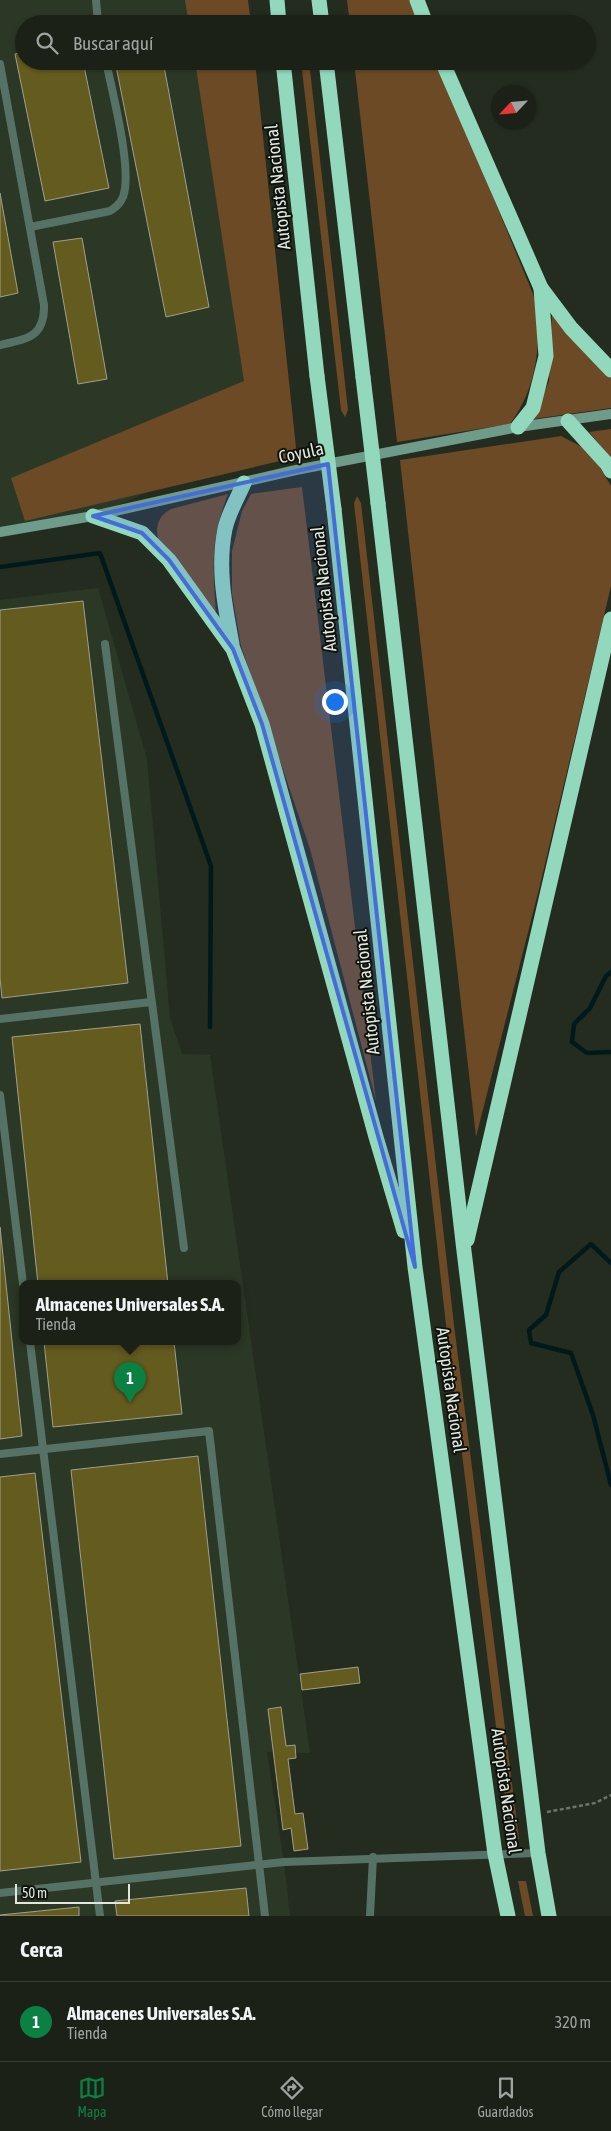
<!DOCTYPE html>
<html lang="es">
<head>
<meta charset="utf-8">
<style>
	:root { --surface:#1b2117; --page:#242920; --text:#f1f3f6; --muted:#a0a3a1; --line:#393e36; --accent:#0b8043 }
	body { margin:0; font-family:"Asap Condensed",sans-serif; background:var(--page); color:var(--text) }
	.compass { position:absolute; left:491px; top:85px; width:45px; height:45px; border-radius:50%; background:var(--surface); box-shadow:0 1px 4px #0004; rotate:244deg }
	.scale { position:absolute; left:15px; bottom:12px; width:115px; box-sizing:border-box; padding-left:5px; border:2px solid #e1e7de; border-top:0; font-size:14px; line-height:18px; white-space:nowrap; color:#e1e7de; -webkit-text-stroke:4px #0f130d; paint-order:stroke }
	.you { position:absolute; left:334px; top:701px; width:18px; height:18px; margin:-12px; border:4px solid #fff; border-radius:50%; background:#1a73e8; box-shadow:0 0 0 8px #1a73e833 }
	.badge { display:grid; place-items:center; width:32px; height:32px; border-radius:50%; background:var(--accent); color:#fff; font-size:16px; font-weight:700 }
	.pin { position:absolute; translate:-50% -41px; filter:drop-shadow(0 1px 2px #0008) }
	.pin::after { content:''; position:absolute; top:26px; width:18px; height:15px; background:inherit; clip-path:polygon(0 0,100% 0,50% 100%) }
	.popup { position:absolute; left:19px; top:1280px; width:222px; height:65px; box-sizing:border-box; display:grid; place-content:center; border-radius:10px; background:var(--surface); filter:drop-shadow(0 1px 4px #0005); font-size:16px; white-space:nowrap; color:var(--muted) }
	.popup b { font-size:19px; color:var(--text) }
	.popup::after { content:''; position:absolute; left:50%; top:100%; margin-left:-10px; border:10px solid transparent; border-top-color:var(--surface) }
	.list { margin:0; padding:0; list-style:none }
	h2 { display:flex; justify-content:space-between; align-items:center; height:65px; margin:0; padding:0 20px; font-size:21px }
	h2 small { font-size:16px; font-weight:400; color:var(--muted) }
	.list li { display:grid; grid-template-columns:32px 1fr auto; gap:15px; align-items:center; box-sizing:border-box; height:80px; padding:0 20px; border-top:1px solid var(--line) }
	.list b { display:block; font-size:19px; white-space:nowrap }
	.list p { margin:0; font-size:16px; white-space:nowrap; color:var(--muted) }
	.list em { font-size:16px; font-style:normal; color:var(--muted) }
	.icon { flex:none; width:28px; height:28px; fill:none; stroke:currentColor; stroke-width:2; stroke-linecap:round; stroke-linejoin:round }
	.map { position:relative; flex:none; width:611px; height:1916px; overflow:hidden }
	.search { position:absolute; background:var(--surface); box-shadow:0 1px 4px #0004; left:15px; right:15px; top:15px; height:55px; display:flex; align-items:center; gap:12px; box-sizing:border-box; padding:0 18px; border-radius:28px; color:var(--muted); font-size:19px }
	.sheet { height:145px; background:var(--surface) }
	nav { display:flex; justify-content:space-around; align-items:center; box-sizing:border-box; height:70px; border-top:1px solid var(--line); background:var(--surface); font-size:14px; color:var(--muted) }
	nav a { display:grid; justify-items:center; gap:2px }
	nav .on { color:var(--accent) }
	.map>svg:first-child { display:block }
</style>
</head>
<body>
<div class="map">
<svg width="611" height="1916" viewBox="0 0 611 1916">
	<rect width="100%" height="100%" fill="#242c1f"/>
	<g fill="#2c3826" fill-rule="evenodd">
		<path d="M0 0H186L190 24H24V61H196L255 445 93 516 0 532Z"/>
		<path d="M98 588 147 759 170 1018 182 1054 210 1055 310 1753 267 1752 284 1862 290 1916H0V600ZM22 1284H238V1342H22Z"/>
	</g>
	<g fill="#6c4a26">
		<path d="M185 0H248L251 24H189Z"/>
		<path d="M347 0H412L422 24H350Z"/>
		<path d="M195 61H255L297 457 25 521 11 478 244 381Z"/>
		<path d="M301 61H309L348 410 345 417 341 410Z"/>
		<path d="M354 61H437L535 299C542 344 537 387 510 424L397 442Z"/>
		<path d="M552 314 611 377V408L533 419 549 381Z"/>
		<path d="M611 429V458L589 432Z"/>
		<path d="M561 436 582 447 593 456 611 486V586L540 885 476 1137 400 460Z"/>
		<path d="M302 487 376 1101 310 849 241 646 232 594V551L242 511 251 494Z"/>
		<path d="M228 494C210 540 213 567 216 615L160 544C154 530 157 516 171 509Z"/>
		<path d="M357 496 361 503 454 1325 519 1839H510L446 1325 354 503Z"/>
		<path d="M518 1881H526L533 1916H525Z"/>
	</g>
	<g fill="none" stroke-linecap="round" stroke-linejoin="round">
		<g stroke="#00191b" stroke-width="4.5">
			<path d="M0 567 100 553 211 866 210 1027"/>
			<path d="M611 972 606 976 590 1008 574 1024 572 1042 587 1053 611 1052"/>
			<path d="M611 1263 591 1244 559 1272 546 1315 529 1330 531 1343 571 1353 593 1415 611 1485"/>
		</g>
	</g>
	<g fill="#645b1e" stroke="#a29f8d">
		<path d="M24 52V61H83L109 188 45 201 15 54Z"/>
		<path d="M115 61H163L209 307 166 317Z"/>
		<path d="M0 193 18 293 0 297Z"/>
		<path d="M82 238 107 379 78 384 53 242Z"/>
		<path d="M83 601 128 983 2 998 0 978V610Z"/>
		<path d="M140 1024 168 1284H38L12 1037Z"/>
		<path d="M0 1227 22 1436 0 1439Z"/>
		<path d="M44 1342H174L182 1414 53 1427Z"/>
		<path d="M198 1456 241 1846 114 1859 71 1470Z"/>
		<path d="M35 1473 81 1862 0 1871V1477Z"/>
		<path d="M358 1667 360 1683 302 1690 300 1674Z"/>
		<path d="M281 1707 286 1746 295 1745 296 1758 288 1759 295 1814 303 1813 308 1849 294 1851 291 1828 283 1830 268 1709Z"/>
		<path d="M246 1888 249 1916H117L115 1901Z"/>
		<path d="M79 1907V1916H0V1915Z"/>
	</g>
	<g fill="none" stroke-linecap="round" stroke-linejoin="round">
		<path stroke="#6c7468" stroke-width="2.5" stroke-dasharray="4 2.5" stroke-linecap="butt" d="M547 1812 595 1803 611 1795"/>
		<g stroke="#567267" stroke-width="8">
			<path d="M96 0 98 24"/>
			<path d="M0 64 44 305C45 337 27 339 0 345"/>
			<path d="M30 227 110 211C116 207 120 204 123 197 133 170 112 92 106 61"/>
			<path d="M105 644 184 1248"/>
			<path d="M0 1019 151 1002"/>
			<path d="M0 1095 23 1284"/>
			<path d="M30 1342 100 1916"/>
			<path d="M0 1454 209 1431 265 1916"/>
			<path d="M0 1893 284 1862 538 1853"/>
			<path d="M370 1916 373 1857"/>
		</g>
		<path stroke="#6e9b8a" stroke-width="10" d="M0 532 93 516 296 470 518 427 611 414"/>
		<g stroke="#91d8bd" stroke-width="15">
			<path d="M277 0 279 24"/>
			<path d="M319 0 322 24"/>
			<path d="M417 0 426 24"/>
			<path d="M283 61 317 376"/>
			<path d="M326 61 363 377"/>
			<path d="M442 61 541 288 571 328 611 370"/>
			<path d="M568 421 607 464 611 471"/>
			<path d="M518 427 533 408 546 356 541 288"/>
			<path d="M378 503 464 1251 538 1853 549 1916"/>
			<path d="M334 509 415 1267 495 1854 508 1916"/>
			<path d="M93 516 142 533 169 560 233 649 262 724 376 1137 404 1231"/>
			<path d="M232 644C225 606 217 568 225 529 228 514 238 497 244 483"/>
			<path d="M467 1240 611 619"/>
		</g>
		<g stroke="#91d8bd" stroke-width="15">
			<path d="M317 376 334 509"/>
			<path d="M363 377 378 503"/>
		</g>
	</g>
	<path fill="#446dd9" fill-opacity="0.2" stroke="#446dd9" stroke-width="4" stroke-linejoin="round" d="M328 464 415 1267 262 724 233 649 169 560 142 533 93 516Z"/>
	<g text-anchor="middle" stroke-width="4" stroke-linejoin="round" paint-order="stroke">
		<g font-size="18" fill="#e1e7de" stroke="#0f130d">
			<text transform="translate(278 187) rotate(-96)" y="6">Autopista Nacional</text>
			<text transform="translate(301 453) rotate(-12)" y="6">Coyula</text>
			<text transform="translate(324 589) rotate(-96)" y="6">Autopista Nacional</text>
			<text transform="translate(367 992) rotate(-96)" y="6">Autopista Nacional</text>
			<text transform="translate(451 1390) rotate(82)" y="6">Autopista Nacional</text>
			<text transform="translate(506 1791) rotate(82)" y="6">Autopista Nacional</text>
		</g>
	</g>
</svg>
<svg class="compass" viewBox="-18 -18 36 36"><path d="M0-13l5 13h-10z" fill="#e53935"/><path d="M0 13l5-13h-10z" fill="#a0a3a1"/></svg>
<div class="scale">50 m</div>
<div class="you"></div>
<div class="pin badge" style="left:130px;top:1403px">1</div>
<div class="popup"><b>Almacenes Universales S.A.</b>Tienda</div>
<div class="search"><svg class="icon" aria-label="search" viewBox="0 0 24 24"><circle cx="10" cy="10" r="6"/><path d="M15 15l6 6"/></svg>Buscar aquí</div>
</div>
<section class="sheet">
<h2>Cerca<small></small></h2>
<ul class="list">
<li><span class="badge">1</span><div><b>Almacenes Universales S.A.</b><p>Tienda</p></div><em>320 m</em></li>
</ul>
</section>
<nav>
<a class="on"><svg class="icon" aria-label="map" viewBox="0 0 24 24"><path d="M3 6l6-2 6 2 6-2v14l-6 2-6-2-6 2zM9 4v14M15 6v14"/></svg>Mapa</a>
<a><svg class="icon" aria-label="directions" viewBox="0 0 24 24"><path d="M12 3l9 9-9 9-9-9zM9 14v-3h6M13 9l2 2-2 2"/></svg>Cómo llegar</a>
<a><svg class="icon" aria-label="saved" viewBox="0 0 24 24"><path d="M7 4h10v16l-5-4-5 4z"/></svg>Guardados</a>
</nav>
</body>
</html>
